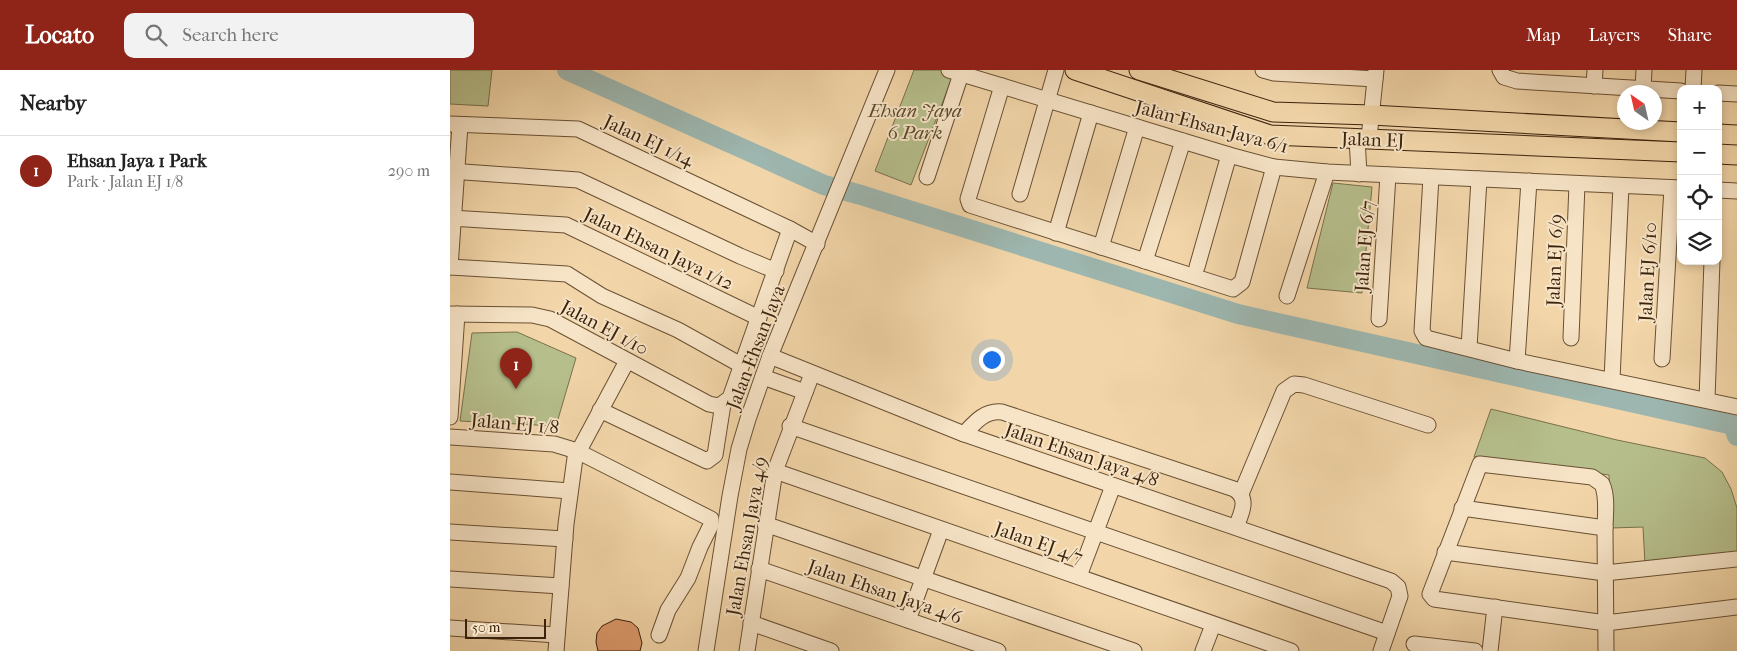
<!DOCTYPE html>
<html lang="en">
<head>
<meta charset="utf-8">
<style>
	:root { --surface:#fff; --page:#f2f2f2; --text:#222; --muted:#767676; --line:#e0e0e0; --accent:#8f2418 }
	body { margin:0; font-family:"IM FELL French Canon",serif; background:var(--page); color:var(--text) }
	.controls { position:absolute; right:15px; top:15px; display:grid; overflow:hidden; border-radius:10px; box-shadow:0 2px 8px #0003 }
	.controls button { width:45px; height:45px; display:grid; place-items:center; padding:0; border:0; border-bottom:1px solid var(--line); background:var(--surface); color:var(--text); font:25px sans-serif }
	.compass { position:absolute; left:1167px; top:15px; width:45px; height:45px; border-radius:50%; background:var(--surface); box-shadow:0 2px 8px #0003; rotate:326deg }
	.scale { position:absolute; left:15px; bottom:12px; width:81px; box-sizing:border-box; padding-left:5px; border:2px solid #3c230c; border-top:0; font-size:14px; line-height:18px; white-space:nowrap; color:#3c230c; -webkit-text-stroke:4px #f7e4c7; paint-order:stroke }
	.you { position:absolute; left:541px; top:289px; width:18px; height:18px; margin:-12px; border:4px solid #fff; border-radius:50%; background:#1a73e8; box-shadow:0 0 0 8px #1a73e833 }
	.badge { display:grid; place-items:center; width:32px; height:32px; border-radius:50%; background:var(--accent); color:#fff; font-size:16px; font-weight:700 }
	.pin { position:absolute; translate:-50% -41px; filter:drop-shadow(0 1px 2px #0008) }
	.pin::after { content:''; position:absolute; top:26px; width:18px; height:15px; background:inherit; clip-path:polygon(0 0,100% 0,50% 100%) }
	.list { margin:0; padding:0; list-style:none }
	h2 { display:flex; justify-content:space-between; align-items:center; height:65px; margin:0; padding:0 20px; font-size:21px }
	h2 small { font-size:16px; font-weight:400; color:var(--muted) }
	.list li { display:grid; grid-template-columns:32px 1fr auto; gap:15px; align-items:center; box-sizing:border-box; height:70px; padding:0 20px; border-top:1px solid var(--line) }
	.list b { display:block; font-size:19px; white-space:nowrap }
	.list p { margin:0; font-size:16px; white-space:nowrap; color:var(--muted) }
	.list em { font-size:16px; font-style:normal; color:var(--muted) }
	.icon { flex:none; width:28px; height:28px; fill:none; stroke:currentColor; stroke-width:2; stroke-linecap:round; stroke-linejoin:round }
	.map { position:relative; flex:none; width:1287px; height:581px; overflow:hidden }
	header { display:flex; align-items:center; gap:30px; box-sizing:border-box; height:70px; padding:0 25px; background:var(--accent); color:#fff }
	header strong { font-size:24px }
	nav { display:flex; gap:28px; margin-inline-start:auto; font-size:18px }
	.search { width:350px; height:45px; background:var(--page); display:flex; align-items:center; gap:12px; box-sizing:border-box; padding:0 18px; border-radius:10px; color:var(--muted); font-size:19px }
	main { display:flex }
	aside { flex:1; background:var(--surface) }
	.map>svg:first-child { display:block }
</style>
</head>
<body>
<header>
<strong>Locato</strong>
<div class="search"><svg class="icon" aria-label="search" viewBox="0 0 24 24"><circle cx="10" cy="10" r="6"/><path d="M15 15l6 6"/></svg>Search here</div>
<nav><a>Map</a><a>Layers</a><a>Share</a></nav>
</header>
<main>
<aside>
<h2>Nearby<small></small></h2>
<ul class="list">
<li><span class="badge">1</span><div><b>Ehsan Jaya 1 Park</b><p>Park · Jalan EJ 1/8</p></div><em>290 m</em></li>
</ul>
</aside>
<div class="map">
<svg width="1287" height="581" viewBox="0 0 1287 581">
	<rect width="100%" height="100%" fill="#f2d6a9"/>
	<filter id="stains"><feTurbulence type="fractalNoise" baseFrequency=".004" numOctaves="4"/><feColorMatrix values="0 0 0 0 .2 0 0 0 0 .09 0 0 0 0 .02 0 0 0 .5 -.17"/></filter>
	<radialGradient id="worn" r=".72"><stop offset=".6" stop-color="#630" stop-opacity="0"/><stop offset="1" stop-color="#630" stop-opacity=".3"/></radialGradient>
	<g fill="#b6bf8c" stroke="#79714c">
		<path d="M0 0H42L38 36 0 34Z"/>
		<path d="M464 0H505L461 115 425 101Z"/>
		<path d="M883 113 922 117 912 223 857 218Z"/>
		<path d="M67 262 126 288 106 356 10 351 22 263Z"/>
		<path d="M1041 339 1167 370 1255 388 1272 402 1281 419 1287 438V482L1195 494 1193 457 1161 458 1159 405 1024 387Z"/>
	</g>
	<g fill="none" stroke-linecap="round" stroke-linejoin="round">
		<path stroke="#9db7b0" stroke-width="20" d="M117 0 374 115 411 125 788 244 1283 355 1287 366"/>
	</g>
	<path fill="#da986b" stroke="#3c230c" d="M166 549 181 552 188 558 192 573 190 581H148L146 572 147 563 152 556Z"/>
	<g fill="none" stroke-linecap="round" stroke-linejoin="round">
		<g stroke="#6a5033" stroke-width="17">
			<g id="minor">
				<path d="M499 0 779 85 824 97 877 102 1231 118"/>
				<path d="M813 0 824 3 925 9"/>
				<path d="M1050 0 1054 7 1067 11 1231 21"/>
				<path d="M552 16 518 129 520 135 783 219 792 212 824 97"/>
				<path d="M1144 16 1145 0"/>
				<path d="M1193 19 1194 0"/>
				<path d="M1243 19 1244 0"/>
				<path d="M1268 23 1287 24"/>
				<path d="M0 54 128 59 340 159 367 174"/>
				<path d="M907 68 909 104"/>
				<path d="M919 68 926 0"/>
				<path d="M0 101 128 110 290 186 326 201"/>
				<path d="M477 107 511 4"/>
				<path d="M981 107 972 261 976 268 1067 291 1287 337"/>
				<path d="M1268 120 1287 121"/>
				<path d="M570 124 606 0"/>
				<path d="M0 148 116 155 309 248"/>
				<path d="M606 163 641 43"/>
				<path d="M651 177 687 57"/>
				<path d="M695 191 733 71"/>
				<path d="M0 197 117 204 152 226 228 260 291 295"/>
				<path d="M0 197 10 55"/>
				<path d="M747 197 779 85"/>
				<path d="M837 226 877 102"/>
				<path d="M0 244 82 245 100 249 259 334 269 336 280 328 340 159"/>
				<path d="M929 249 938 105"/>
				<path d="M1121 268 1127 114"/>
				<path d="M1019 278 1029 109"/>
				<path d="M320 286 514 364 941 511 948 517 950 526 931 581"/>
				<path d="M1212 289 1222 118"/>
				<path d="M1067 291 1079 111"/>
				<path d="M313 307 355 322"/>
				<path d="M1162 309 1171 116"/>
				<path d="M1257 329 1262 191"/>
				<path d="M150 340 257 391 265 385 273 334"/>
				<path d="M0 347 7 244"/>
				<path d="M340 356 937 563"/>
				<path d="M514 364C525 352 535 340 552 342L784 419C800 428 791 444 786 457"/>
				<path d="M0 367 104 374 127 381 261 449V455L250 477 238 508 218 540 209 565"/>
				<path d="M325 401 841 581"/>
				<path d="M0 412 120 421"/>
				<path d="M791 424 834 321 844 314 854 315 978 355"/>
				<path d="M1012 438 1155 458"/>
				<path d="M315 454 684 581"/>
				<path d="M0 462 115 469"/>
				<path d="M995 482 1155 503 1287 489"/>
				<path d="M309 499 548 581"/>
				<path d="M629 506 663 416"/>
				<path d="M0 509 111 516"/>
				<path d="M458 550 491 460"/>
				<path d="M301 553 381 581"/>
				<path d="M0 558 107 565"/>
				<path d="M964 574 1025 581"/>
				<path d="M106 581 116 454 125 388 177 291"/>
				<path d="M256 581 280 426 289 379 298 349 320 286 437 0"/>
				<path d="M297 581 325 401 362 304"/>
				<path d="M753 581 763 555"/>
				<path d="M1040 581 1045 537"/>
				<path d="M1156 581C1156 541 1155 501 1155 460 1155 446 1158 427 1152 414L1142 407 1030 394 980 524 984 529 1156 553 1287 537"/>
			</g>
		</g>
		<g stroke="#3c230c" stroke-width="21">
			<g id="major">
				<path d="M625 0 820 65 1231 82"/>
				<path d="M689 0 823 42 921 45 1231 62"/>
				<path d="M1268 64 1287 65"/>
				<path d="M1268 84 1287 85"/>
			</g>
		</g>
		<use href="#minor" stroke="#f7e4c7" stroke-width="15"/>
		<use href="#major" stroke="#f2d6a9" stroke-width="19"/>
	</g>
	<g text-anchor="middle" stroke-width="4" stroke-linejoin="round" paint-order="stroke">
		<g font-size="19" font-style="italic" fill="#5a4a2c" stroke="#f7e4c7">
			<text x="465" y="47">Ehsan Jaya<tspan x="465" dy="22">6 Park</tspan></text>
		</g>
		<g font-size="19" fill="#3c230c" stroke="#f7e4c7">
			<text transform="translate(762 56) rotate(15)" y="7">Jalan Ehsan Jaya 6/1</text>
			<text transform="translate(923 69) rotate(2)" y="7">Jalan EJ</text>
			<text transform="translate(199 70) rotate(25)" y="7">Jalan EJ 1/14</text>
			<text transform="translate(914 176) rotate(-86)" y="7">Jalan EJ 6/7</text>
			<text transform="translate(209 178) rotate(26)" y="7">Jalan Ehsan Jaya 1/12</text>
			<text transform="translate(1104 190) rotate(-88)" y="7">Jalan EJ 6/9</text>
			<text transform="translate(1197 202) rotate(-87)" y="7">Jalan EJ 6/10</text>
			<text transform="translate(155 257) rotate(28)" y="7">Jalan EJ 1/10</text>
			<text transform="translate(305 277) rotate(-69)" y="7">Jalan Ehsan Jaya</text>
			<text transform="translate(65 353) rotate(5)" y="7">Jalan EJ 1/8</text>
			<text transform="translate(632 384) rotate(19)" y="7">Jalan Ehsan Jaya 4/8</text>
			<text transform="translate(296 466) rotate(-80)" y="7">Jalan Ehsan Jaya 4/9</text>
			<text transform="translate(589 472) rotate(19)" y="7">Jalan EJ 4/7</text>
			<text transform="translate(435 521) rotate(19)" y="7">Jalan Ehsan Jaya 4/6</text>
		</g>
	</g>
	<rect width="100%" height="100%" filter="url(#stains)"/>
	<rect width="100%" height="100%" fill="url(#worn)"/>
</svg>
<div class="controls">
<button>+</button>
<button>−</button>
<button><svg class="icon" aria-label="locate" viewBox="0 0 24 24"><circle cx="12" cy="12" r="6"/><path d="M12 2v4M12 18v4M2 12h4M18 12h4"/></svg></button>
<button><svg class="icon" aria-label="layers" viewBox="0 0 24 24"><path d="M12 4l9 5-9 5-9-5zM3 14l9 5 9-5"/></svg></button>
</div>
<svg class="compass" viewBox="-18 -18 36 36"><path d="M0-13l5 13h-10z" fill="#e53935"/><path d="M0 13l5-13h-10z" fill="#767676"/></svg>
<div class="scale">50 m</div>
<div class="you"></div>
<div class="pin badge" style="left:66px;top:319px">1</div>
</div>
</main>
</body>
</html>
